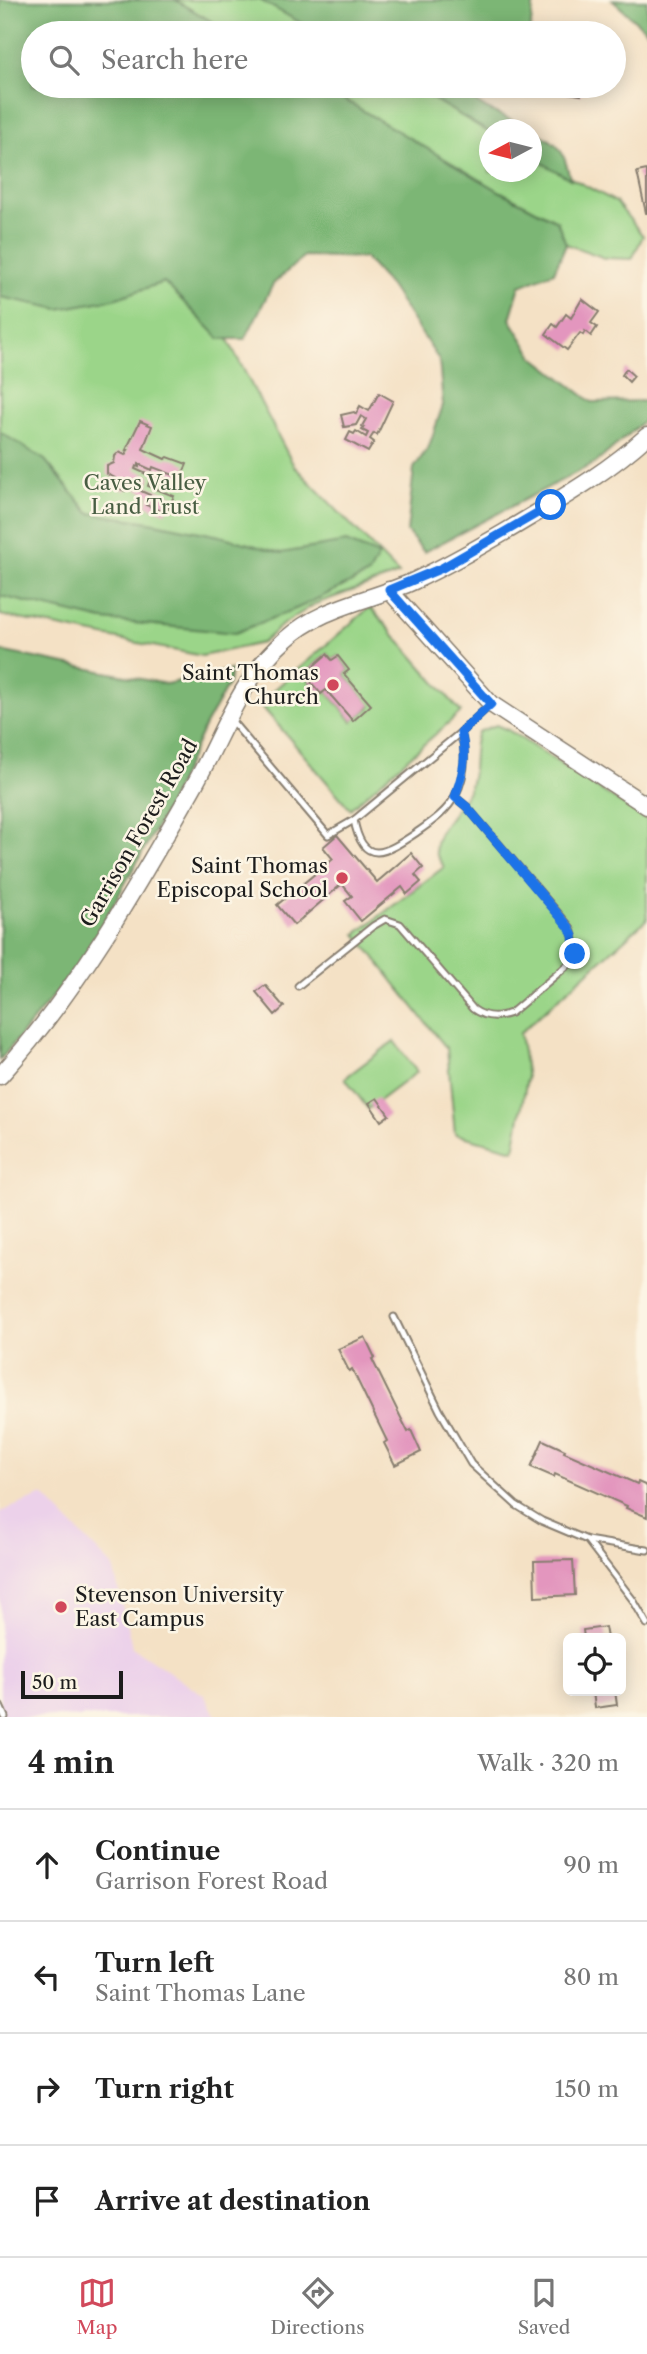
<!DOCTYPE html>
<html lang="en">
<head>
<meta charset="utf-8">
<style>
	:root { --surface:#fff; --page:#f2f2f2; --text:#222; --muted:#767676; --line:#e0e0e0; --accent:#d1495b }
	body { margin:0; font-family:"Libre Caslon Text",serif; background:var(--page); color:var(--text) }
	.controls { position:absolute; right:21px; bottom:21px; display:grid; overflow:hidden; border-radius:10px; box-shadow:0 4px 18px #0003 }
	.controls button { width:63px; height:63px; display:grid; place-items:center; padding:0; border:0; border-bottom:2px solid var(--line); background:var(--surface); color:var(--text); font:35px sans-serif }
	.compass { position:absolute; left:479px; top:119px; width:63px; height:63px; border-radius:50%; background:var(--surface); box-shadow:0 4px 18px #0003; rotate:263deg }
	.scale { position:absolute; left:21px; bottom:18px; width:102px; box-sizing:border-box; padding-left:7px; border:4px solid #1c1c1c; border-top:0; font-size:19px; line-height:24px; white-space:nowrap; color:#1c1c1c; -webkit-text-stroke:5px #fcf5e5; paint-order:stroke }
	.stop { position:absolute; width:21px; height:21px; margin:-16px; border:5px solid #1a73e8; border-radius:50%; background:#fff }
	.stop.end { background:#1a73e8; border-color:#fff; box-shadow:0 2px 7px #0008 }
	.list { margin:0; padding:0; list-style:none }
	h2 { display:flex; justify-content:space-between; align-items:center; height:91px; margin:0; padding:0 28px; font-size:30px }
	h2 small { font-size:23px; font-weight:400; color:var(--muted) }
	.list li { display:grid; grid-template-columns:46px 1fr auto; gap:21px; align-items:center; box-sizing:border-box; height:112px; padding:0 28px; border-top:2px solid var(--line) }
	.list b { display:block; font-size:26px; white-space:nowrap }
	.list p { margin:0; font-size:23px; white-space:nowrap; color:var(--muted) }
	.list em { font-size:23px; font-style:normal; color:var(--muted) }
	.icon { flex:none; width:38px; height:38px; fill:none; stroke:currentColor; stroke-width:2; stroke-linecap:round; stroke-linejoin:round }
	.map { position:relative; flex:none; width:647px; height:1717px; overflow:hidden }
	.search { position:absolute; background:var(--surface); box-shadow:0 4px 18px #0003; left:21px; right:21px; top:21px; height:77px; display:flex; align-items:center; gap:18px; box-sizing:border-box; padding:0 24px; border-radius:38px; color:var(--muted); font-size:26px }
	.sheet { height:539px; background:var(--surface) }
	nav { display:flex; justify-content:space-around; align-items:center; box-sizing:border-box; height:98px; border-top:2px solid var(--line); background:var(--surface); font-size:19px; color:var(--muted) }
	nav a { display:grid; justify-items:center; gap:4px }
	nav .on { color:var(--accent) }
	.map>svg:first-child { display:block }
</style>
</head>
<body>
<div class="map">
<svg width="647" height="1717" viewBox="0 0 647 1717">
	<rect width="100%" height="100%" fill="#fcf5e5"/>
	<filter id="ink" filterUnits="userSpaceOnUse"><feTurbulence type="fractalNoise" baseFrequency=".0143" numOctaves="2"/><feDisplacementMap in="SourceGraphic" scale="14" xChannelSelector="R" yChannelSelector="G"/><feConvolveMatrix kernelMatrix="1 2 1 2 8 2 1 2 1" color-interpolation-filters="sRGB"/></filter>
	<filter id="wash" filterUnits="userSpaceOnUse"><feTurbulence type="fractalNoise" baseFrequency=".00686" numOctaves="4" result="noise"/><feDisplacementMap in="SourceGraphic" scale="28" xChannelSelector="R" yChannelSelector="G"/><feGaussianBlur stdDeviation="1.57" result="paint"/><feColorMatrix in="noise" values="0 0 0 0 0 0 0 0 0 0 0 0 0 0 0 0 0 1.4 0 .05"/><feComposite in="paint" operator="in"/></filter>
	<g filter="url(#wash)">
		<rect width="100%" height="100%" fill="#f4e1c5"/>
		<path fill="#ecd1ea" d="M43 1495 113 1567 132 1647 204 1695 217 1717H0V1512Z"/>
		<g fill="#9bd589" stroke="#5c7852" stroke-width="2" fill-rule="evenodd">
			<path d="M0 0 33 33V86H95L294 466 399 574 315 604 282 625 262 643 202 656 0 615Z"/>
			<path d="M175 0H260L319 33H231Z"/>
			<path d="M321 86H411L489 132 490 172H532V157L616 202 643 236 632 259 605 258 566 244 557 221 501 192Z"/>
			<path d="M370 607 461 712 350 809 259 703ZM327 654 332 660 338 656 349 670 344 674 371 706 352 721 326 690 320 694 309 681 314 676 309 670Z"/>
			<path d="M496 725 508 730 647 820V919L520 1033 527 1078 514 1150 455 1134 447 1049 356 934 444 867C442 863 437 857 436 853 431 831 463 807 470 786 476 768 471 749 478 732Z"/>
			<path d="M394 1041 417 1072 368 1109 345 1078Z"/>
		</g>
		<g fill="#7cb675" stroke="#4c6948" stroke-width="2">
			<path d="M0 0H175L231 33H33V86H321L501 192 557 221 566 244 554 272 520 286 510 319 534 357 592 402 647 401V418L597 462 424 552 407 532 414 468 429 446 443 405 439 360 390 286 365 258 304 256 273 284 245 339H220L164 282 114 299 59 309 0 297Z"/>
			<path d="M260 0H534L530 33H359L347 29 319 33Z"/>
			<path d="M612 0H647V31Z"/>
			<path d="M411 86H466V95L487 109 531 129 490 130 489 132Z"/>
			<path d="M532 130C559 143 564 149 570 179L532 157Z"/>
			<path d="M0 432 45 460 89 513 150 522 220 536 281 553 346 542 379 555 369 574 298 608 235 633 103 620 0 596Z"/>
			<path d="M0 651 166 684 231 670 229 683 205 725 167 808 81 963 0 1060Z"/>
		</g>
		<g id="blocks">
			<g fill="#e396be">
				<path d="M563 86H582L581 95 562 92Z"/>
				<path d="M647 170V213H646L637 172Z"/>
				<path d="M582 299 599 312 591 323 597 327 591 336 585 331 583 335 580 333 567 350 546 334 553 324 557 327 566 314 571 318Z"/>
				<path d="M626 369 634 376 629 382 622 375Z"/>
				<path d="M379 393 393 401 377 435 374 433 370 439 374 442 368 452 346 440 350 432 354 434 356 431 366 437 368 433 362 430 364 427 362 426 366 419 361 416 356 425 344 427 341 415 354 412 356 414 360 406 369 411Z"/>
				<path d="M140 421 152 426 143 449 165 459 168 457 187 464 181 478 153 467 152 470 139 464V467L136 466 135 469 151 476 148 486 174 496 166 513 146 505 150 495 128 485 125 491 112 485 115 478 107 474V466L114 463 115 456 119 452 125 455 128 450H126Z"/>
				<path d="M327 654 332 660 338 656 349 670 344 674 371 705 353 721 326 690 321 694 309 680 314 676 309 670Z"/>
				<path d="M337 835 377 882 411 853 423 868 415 875 421 882 407 894 402 887 361 921 345 901 352 896 342 884 294 925 277 905 333 859 323 847Z"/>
				<path d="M265 985 284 1007 275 1015 256 992Z"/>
				<path d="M377 1098 389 1115 381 1121 369 1103Z"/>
				<path d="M365 1337 375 1358 372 1359 408 1432 411 1430 421 1452 395 1465 384 1443 387 1441 352 1369 349 1371 338 1349Z"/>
				<path d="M543 1440 565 1450 564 1452 637 1484 638 1482 647 1486V1517L626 1508 627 1506 555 1474 554 1477 531 1467Z"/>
				<path d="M573 1560 575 1595 535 1597 534 1561Z"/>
				<path d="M605 1627 607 1638H584L583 1630Z"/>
				<path d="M593 1691H615L617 1705 595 1708Z"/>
			</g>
		</g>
	</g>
	<g filter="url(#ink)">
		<use href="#blocks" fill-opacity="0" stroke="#887e70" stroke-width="2"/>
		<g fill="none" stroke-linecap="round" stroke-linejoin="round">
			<g stroke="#887e70" stroke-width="9">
				<g id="lane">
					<path d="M230 719 328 835 354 820"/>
					<path d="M461 732C466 753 466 776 455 796 447 812 430 823 416 833 386 853 363 868 354 820L461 732 489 706"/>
					<path d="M298 986 373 926 385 919 400 924 473 1009C485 1018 497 1018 511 1013L569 964C576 951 576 941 570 927L467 807 455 797"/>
					<path d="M394 1317 440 1411 471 1464 516 1505 542 1521 587 1540 633 1600 647 1624"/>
					<path d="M587 1540 647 1550"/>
					<path d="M0 1706 5 1717"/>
				</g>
			</g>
			<g stroke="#887e70" stroke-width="19">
				<g id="secondary">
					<path d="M389 590 491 704 647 806"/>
					<path d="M0 1076C77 991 134 891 191 791 222 738 237 682 285 640 322 606 370 601 414 581 454 562 492 540 530 517 571 493 612 468 647 436"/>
				</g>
			</g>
			<use href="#lane" stroke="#fff" stroke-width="5"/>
			<use href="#secondary" stroke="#fff" stroke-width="16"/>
		</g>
	</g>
	<g fill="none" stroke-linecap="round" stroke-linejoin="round" filter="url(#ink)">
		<path stroke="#1a73e8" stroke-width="9" d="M551 505 442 568 389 590 491 704 461 732C468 758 463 772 455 797L467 807 569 927 573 936 575 954"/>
	</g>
	<g fill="#d1495b" stroke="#fcf5e5" stroke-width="2.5">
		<circle cx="333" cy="685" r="7"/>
		<circle cx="342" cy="878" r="7"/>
		<circle cx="61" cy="1607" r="7"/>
	</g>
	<g text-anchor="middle" stroke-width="5" stroke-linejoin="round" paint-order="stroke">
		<g font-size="21" fill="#485d42" stroke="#fcf5e5">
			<text x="145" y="490">Caves Valley<tspan x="145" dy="24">Land Trust</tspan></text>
		</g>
		<g font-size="21" fill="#1c1c1c" stroke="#fcf5e5" text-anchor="end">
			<text x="319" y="680">Saint Thomas<tspan x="319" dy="24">Church</tspan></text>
			<text x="328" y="873">Saint Thomas<tspan x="328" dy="24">Episcopal School</tspan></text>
			<text x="75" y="1602" text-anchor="start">Stevenson University<tspan x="75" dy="24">East Campus</tspan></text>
		</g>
		<g font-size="21" fill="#1c1c1c" stroke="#fcf5e5">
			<text transform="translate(139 833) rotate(-60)" y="7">Garrison Forest Road</text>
		</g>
	</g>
</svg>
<div class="controls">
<button><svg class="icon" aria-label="locate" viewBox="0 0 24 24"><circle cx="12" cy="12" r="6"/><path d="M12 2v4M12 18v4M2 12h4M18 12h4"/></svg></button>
</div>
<svg class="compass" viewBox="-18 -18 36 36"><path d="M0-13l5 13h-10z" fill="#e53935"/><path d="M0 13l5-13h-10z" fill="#767676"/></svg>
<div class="scale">50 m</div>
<div class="stop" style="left:551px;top:505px"></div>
<div class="stop end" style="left:575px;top:954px"></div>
<div class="search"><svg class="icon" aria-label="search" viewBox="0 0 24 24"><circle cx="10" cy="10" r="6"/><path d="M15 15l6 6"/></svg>Search here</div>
</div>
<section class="sheet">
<h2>4 min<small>Walk · 320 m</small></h2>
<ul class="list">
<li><svg class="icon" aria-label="ahead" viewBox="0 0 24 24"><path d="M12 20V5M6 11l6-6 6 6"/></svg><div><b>Continue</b><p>Garrison Forest Road</p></div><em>90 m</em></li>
<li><svg class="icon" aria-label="left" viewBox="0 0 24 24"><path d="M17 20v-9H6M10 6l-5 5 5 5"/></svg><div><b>Turn left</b><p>Saint Thomas Lane</p></div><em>80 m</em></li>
<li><svg class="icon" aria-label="right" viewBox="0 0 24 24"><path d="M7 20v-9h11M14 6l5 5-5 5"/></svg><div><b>Turn right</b></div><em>150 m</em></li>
<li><svg class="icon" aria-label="arrive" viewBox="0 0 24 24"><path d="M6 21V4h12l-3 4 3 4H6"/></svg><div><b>Arrive at destination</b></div></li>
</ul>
</section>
<nav>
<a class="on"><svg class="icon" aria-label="map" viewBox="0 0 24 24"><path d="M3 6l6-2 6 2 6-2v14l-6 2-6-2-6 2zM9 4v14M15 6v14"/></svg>Map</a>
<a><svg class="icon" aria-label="directions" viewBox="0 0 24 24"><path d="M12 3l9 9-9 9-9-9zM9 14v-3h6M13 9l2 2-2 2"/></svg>Directions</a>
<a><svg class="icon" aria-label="saved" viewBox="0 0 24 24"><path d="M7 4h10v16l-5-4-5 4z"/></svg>Saved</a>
</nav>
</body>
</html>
